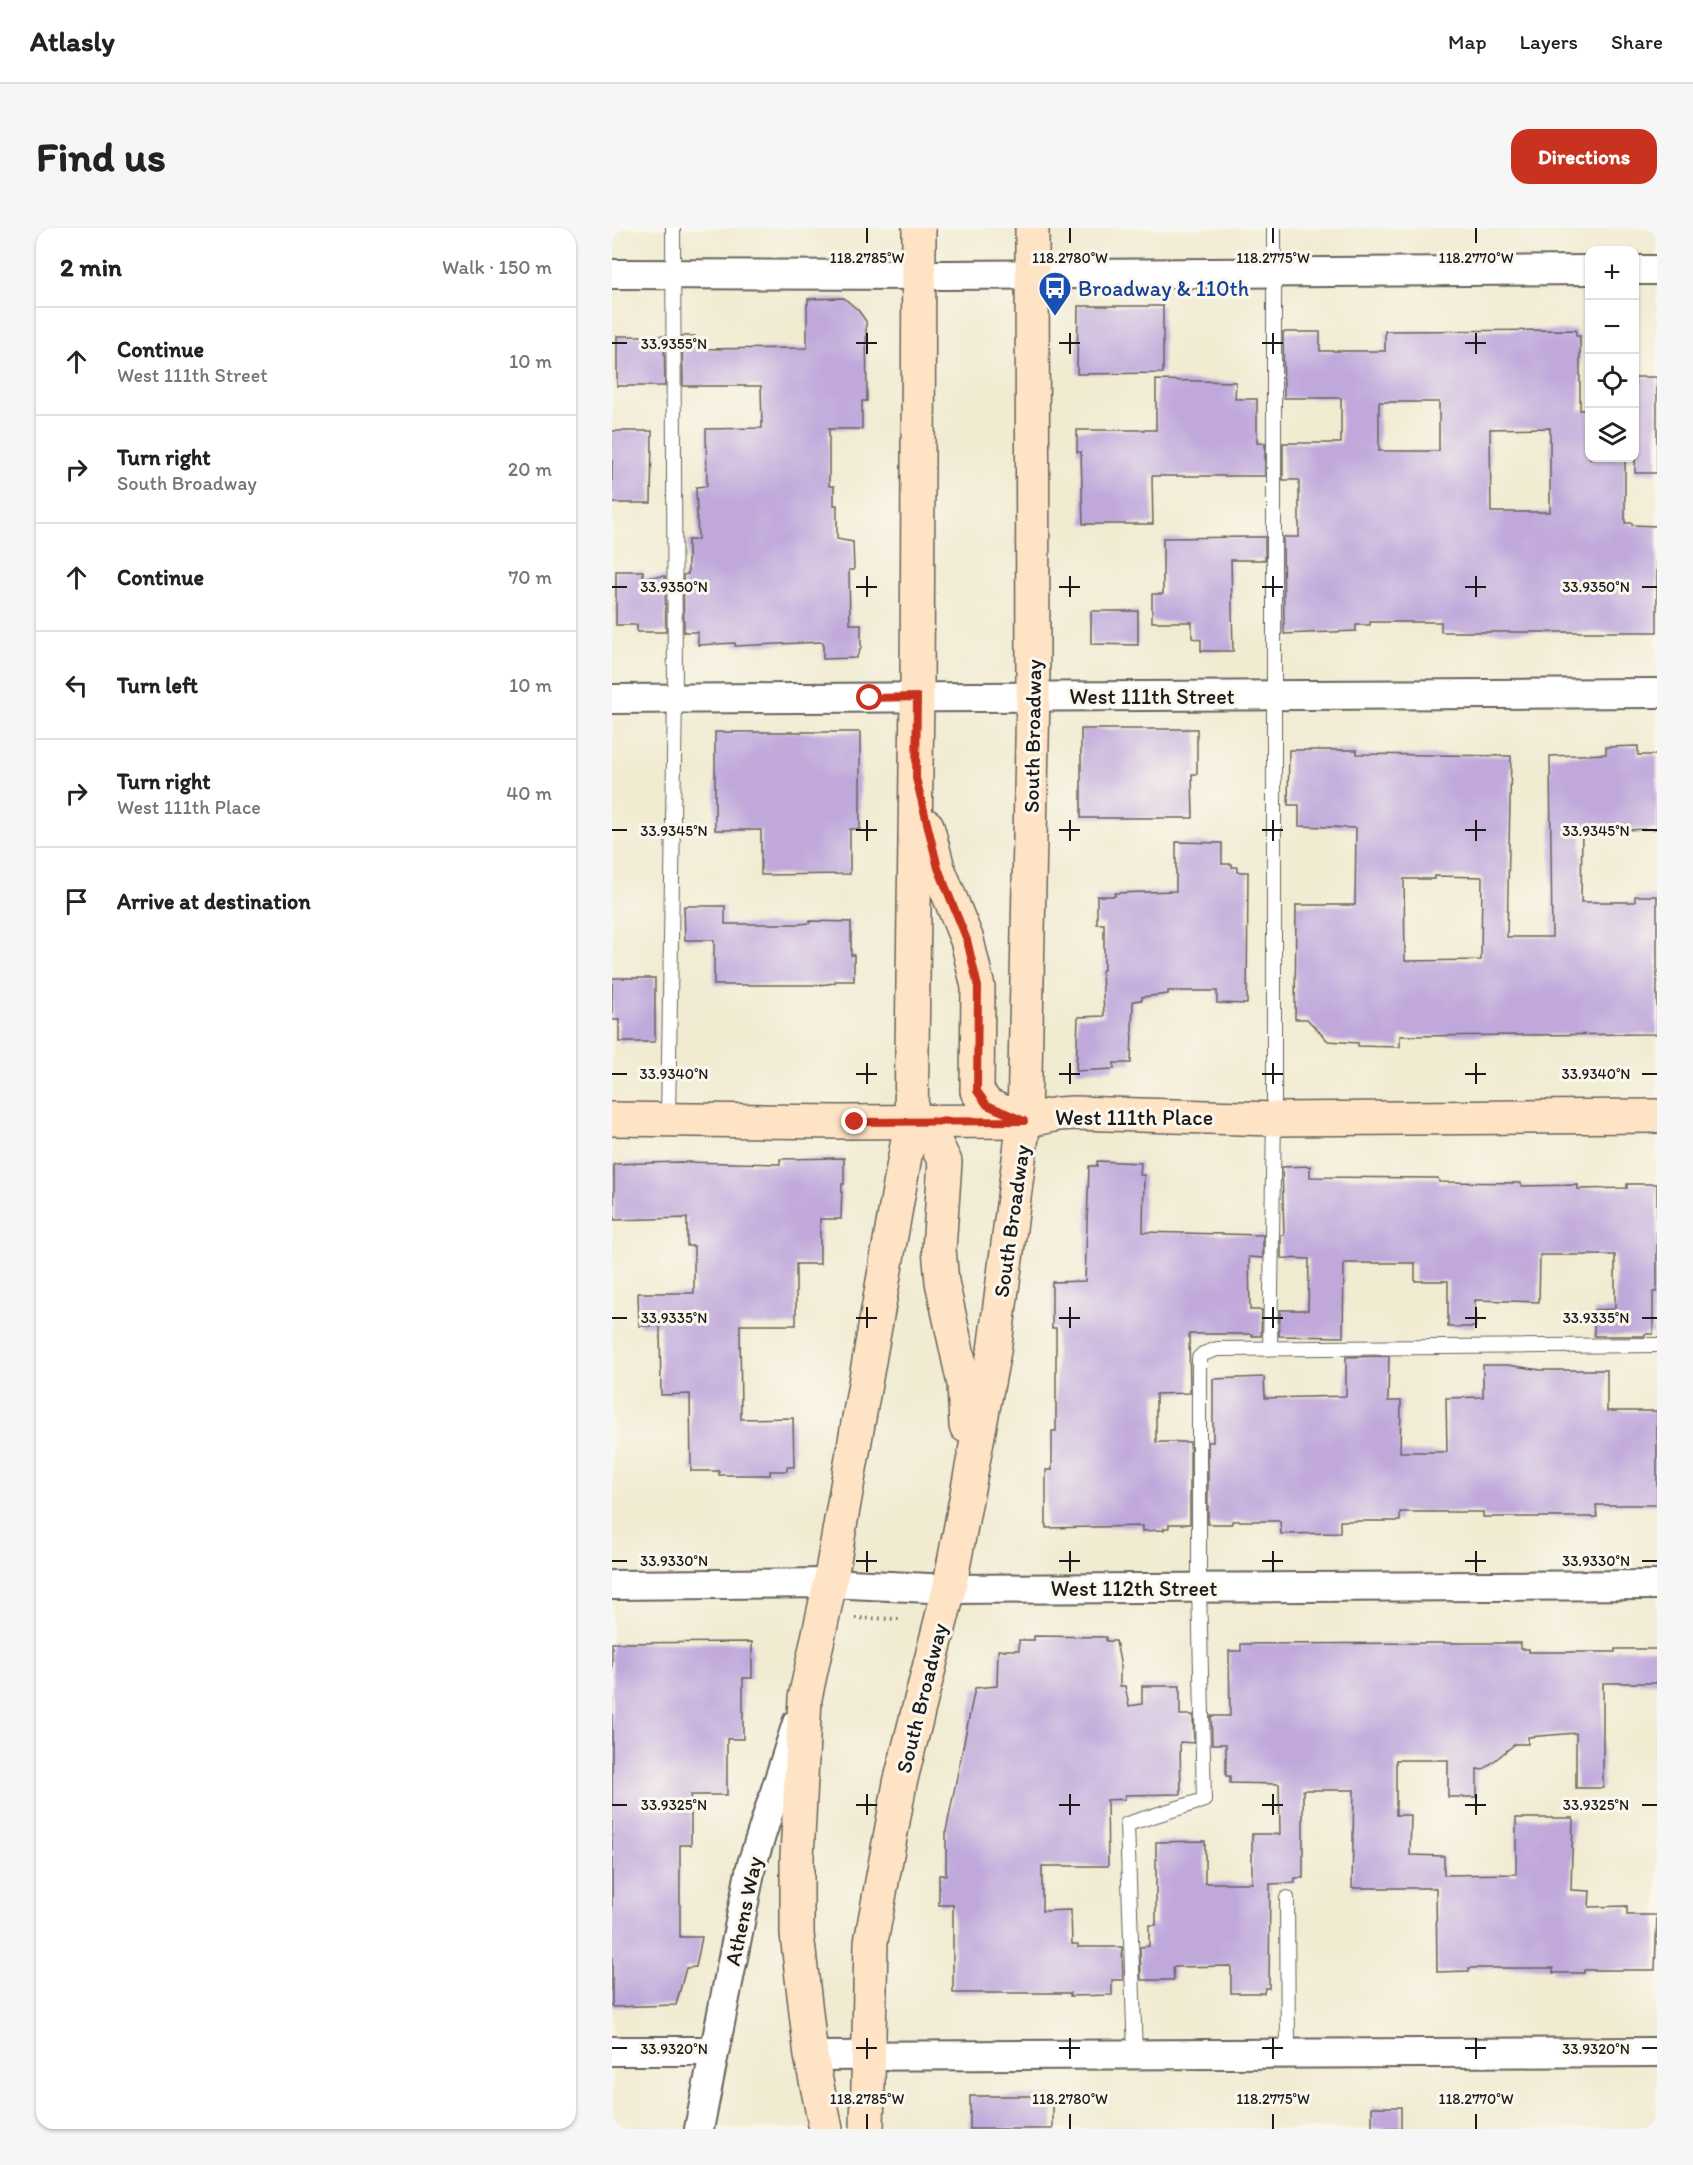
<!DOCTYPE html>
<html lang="en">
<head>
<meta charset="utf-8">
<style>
	:root { --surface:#fff; --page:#f6f6f6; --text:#222; --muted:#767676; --line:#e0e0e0; --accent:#c8321e }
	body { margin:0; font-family:Itim,sans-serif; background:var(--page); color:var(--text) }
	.controls { position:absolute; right:18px; top:18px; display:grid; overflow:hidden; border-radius:12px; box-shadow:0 2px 4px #0004 }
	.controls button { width:54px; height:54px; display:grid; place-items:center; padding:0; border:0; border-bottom:2px solid var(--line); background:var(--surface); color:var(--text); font:30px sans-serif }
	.stop { position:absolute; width:18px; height:18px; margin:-14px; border:4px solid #c8321e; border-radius:50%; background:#fff }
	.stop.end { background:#c8321e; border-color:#fff; box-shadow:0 2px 6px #0008 }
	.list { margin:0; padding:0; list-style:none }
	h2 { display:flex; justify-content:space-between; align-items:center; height:78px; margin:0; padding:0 24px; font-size:26px }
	h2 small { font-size:20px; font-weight:400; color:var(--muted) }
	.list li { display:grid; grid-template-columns:39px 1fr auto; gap:18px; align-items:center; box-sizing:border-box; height:108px; padding:0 24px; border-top:2px solid var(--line) }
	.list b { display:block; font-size:22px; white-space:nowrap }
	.list p { margin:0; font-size:20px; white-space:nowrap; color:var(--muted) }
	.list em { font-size:20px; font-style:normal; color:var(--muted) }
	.icon { flex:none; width:33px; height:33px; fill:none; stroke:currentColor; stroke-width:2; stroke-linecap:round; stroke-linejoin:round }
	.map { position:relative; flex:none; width:1045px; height:1901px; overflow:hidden; border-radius:18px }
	header { display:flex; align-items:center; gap:36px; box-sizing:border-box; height:84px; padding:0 30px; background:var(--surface); border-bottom:2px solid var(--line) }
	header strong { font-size:28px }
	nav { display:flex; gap:33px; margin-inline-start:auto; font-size:21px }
	.intro { display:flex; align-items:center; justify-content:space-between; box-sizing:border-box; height:144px; padding:0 36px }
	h1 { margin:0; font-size:42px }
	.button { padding:15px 27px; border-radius:18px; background:var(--accent); color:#fff; font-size:21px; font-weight:700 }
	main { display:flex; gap:36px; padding:0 36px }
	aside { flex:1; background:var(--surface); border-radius:18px; box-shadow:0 2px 4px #0004 }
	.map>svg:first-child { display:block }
</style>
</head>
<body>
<header>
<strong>Atlasly</strong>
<nav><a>Map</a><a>Layers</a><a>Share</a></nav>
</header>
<div class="intro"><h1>Find us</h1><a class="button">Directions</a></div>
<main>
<aside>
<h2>2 min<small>Walk · 150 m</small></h2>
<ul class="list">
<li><svg class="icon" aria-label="ahead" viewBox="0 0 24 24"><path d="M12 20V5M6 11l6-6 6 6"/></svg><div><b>Continue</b><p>West 111th Street</p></div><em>10 m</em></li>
<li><svg class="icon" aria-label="right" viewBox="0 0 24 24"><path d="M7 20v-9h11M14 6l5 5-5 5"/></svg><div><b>Turn right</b><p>South Broadway</p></div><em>20 m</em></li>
<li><svg class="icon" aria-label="ahead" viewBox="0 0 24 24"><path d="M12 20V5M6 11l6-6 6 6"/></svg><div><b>Continue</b></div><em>70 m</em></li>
<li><svg class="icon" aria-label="left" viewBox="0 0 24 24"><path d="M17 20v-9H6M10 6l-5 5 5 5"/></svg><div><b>Turn left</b></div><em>10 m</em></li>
<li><svg class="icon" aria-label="right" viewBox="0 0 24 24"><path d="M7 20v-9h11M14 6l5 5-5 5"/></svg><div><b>Turn right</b><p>West 111th Place</p></div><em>40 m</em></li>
<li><svg class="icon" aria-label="arrive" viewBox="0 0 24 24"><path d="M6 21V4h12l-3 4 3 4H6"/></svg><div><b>Arrive at destination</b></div></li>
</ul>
</aside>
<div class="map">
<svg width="1045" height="1901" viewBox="0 0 1045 1901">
	<rect width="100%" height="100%" fill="#fbf7ec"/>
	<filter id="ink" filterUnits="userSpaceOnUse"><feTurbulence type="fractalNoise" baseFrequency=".0167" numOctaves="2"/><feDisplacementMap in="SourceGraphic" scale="12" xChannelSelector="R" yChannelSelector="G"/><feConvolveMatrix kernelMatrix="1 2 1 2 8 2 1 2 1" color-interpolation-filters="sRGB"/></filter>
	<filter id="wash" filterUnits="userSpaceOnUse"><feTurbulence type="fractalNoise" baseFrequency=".008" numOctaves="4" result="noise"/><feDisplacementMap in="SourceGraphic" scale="24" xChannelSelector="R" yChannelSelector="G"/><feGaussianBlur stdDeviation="1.35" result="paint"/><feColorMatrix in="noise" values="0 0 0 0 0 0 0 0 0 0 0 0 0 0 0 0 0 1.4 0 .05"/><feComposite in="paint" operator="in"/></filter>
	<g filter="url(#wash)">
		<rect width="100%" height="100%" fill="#f1ebd2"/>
		<g id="blocks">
			<g fill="#c0a8db" fill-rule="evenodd">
				<path d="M232 70 246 82 254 93 255 173H250V201H217V258H222V277H225V311L241 314 242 342H237L238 396H249V420L244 430 211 431V414L123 418V415L86 417V404H72L71 347 76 346V312H86L84 259 95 258 94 201 150 200 149 158H71L70 108H83V121L195 120V76H196V71Z"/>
				<path d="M466 78H551V145L465 146Z"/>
				<path d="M964 102V108H968V182H978V230H1013V295H1020V297L1045 298V404H829V394H758V397H744V403L672 406 671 309H687V252H671V215H729V170H672L671 104H708V123H773V103ZM767 174H827V223H767ZM938 200V284H879L878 201Z"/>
				<path d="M5 108H52L53 158H5Z"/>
				<rect x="1023" y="149" width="22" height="96"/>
				<path d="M544 152 624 154 623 171H645V215H653V248H540L541 296H471L469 224H465V202H544Z"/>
				<path d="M0 203H40L39 275H0Z"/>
				<path d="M640 309H653V332H619L621 423H589V412L580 410V394H540V366H551V310Z"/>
				<path d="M4 343H31V350L53 348 54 404H25V397H4Z"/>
				<path d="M479 383H526V417L479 416Z"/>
				<path d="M469 501H585V546H580L581 590H469Z"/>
				<path d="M103 504H248V601H238V646L149 647V602H103Z"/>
				<path d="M1026 518V527H1045V601L970 603 969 674H1023V668H1045V806L788 808V819L746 818V815L716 813 695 791H683L684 677H743L744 600 687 598V577H676L677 522H745V526L899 528 895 709H940L938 528 994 526V519ZM822 648 870 649 869 732 793 733 792 651H822Z"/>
				<path d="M564 614 610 615V636H620V639H625V644H636L635 776 605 775V763H556V766L530 769V772L521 773 519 835H502V841L464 843 466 789 492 788 490 742H492V696H485V668H503V665L564 663Z"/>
				<path d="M72 678H113V696H187L198 695V693L239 694V727H242V753H223V755L207 757H102V712H73Z"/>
				<path d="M0 750H43V814H7V792H0Z"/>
				<path d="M232 930V956H230L229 991H208V1036H184V1097H128L129 1191 181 1190 182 1239H175V1243H158V1247H107V1243H79L78 1166 49 1167 48 1098H27L26 1065H82V1018H75V990L2 992V936L67 934 168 936V931Z"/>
				<path d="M485 933 529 935 528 947H532L531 1004 651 1007V1030L637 1029 638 1082H650L649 1108H640V1106H577L578 1165 544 1166V1214H578V1296H557V1300H552V1302L530 1303V1298L434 1300V1242H440V1203H444V1100H440V1054L473 1053 477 938H485Z"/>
				<path d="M698 938V949L826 950 827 954 909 955V958L966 957V961L1015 960V956H1045V1064H1041V1106H1033V1108H982V1082L1003 1081V1027H928L927 1074 863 1072V1099H836V1053H803V1035H732L731 1109 667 1108 668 1082H696L697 1031 669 1030V1007H672L670 939Z"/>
				<path d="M777 1128 776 1173H789L788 1224H835L834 1170 871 1169V1137H895L929 1142H995V1183H1045V1277H984L985 1289H871V1284H788V1293H728V1305L669 1306 668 1293H620V1296H596V1214H601V1151L652 1149 653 1170 734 1168V1129Z"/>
				<path d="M422 1408 494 1409V1413H504L508 1434V1458H513L517 1478 530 1476V1458H568V1487H581L582 1515 568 1514 569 1566 513 1567V1571L495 1572 496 1638H430V1683L459 1682 460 1716H466V1719H510L511 1752H500V1767L458 1768V1765H341V1677H327V1647H334V1603L363 1460 385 1458 386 1422H407V1412H422Z"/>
				<path d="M140 1414V1450H131V1511H115V1567H79V1617H68V1709H90L84 1739 74 1740 64 1777 0 1779V1415Z"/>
				<path d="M818 1415H908V1421H917V1424H1003V1421H1045V1455H991V1560H964V1505L916 1509V1516H903L871 1542 865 1541V1569H836V1532H784V1587H799L798 1627 832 1628V1647L904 1646V1590H961L959 1662 978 1663 977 1679 1015 1678V1687H1045L1043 1742H972V1745H941V1740H857V1743L825 1744 824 1660H740L742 1562H691V1650H683V1655L658 1656 657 1760H653L652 1765H619V1738L561 1739 562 1752H529L528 1719 537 1718V1697H544V1614L593 1613V1655H640V1606H668L667 1556 618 1555V1548H614V1516H600L599 1488H618L617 1423H629V1416Z"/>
				<rect x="358" y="1868" width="83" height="33"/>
				<rect x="760" y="1879" width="29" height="22"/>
			</g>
		</g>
	</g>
	<g filter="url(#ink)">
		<use href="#blocks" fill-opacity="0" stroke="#67645c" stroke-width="1.5"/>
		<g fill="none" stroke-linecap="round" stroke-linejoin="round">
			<g stroke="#67645c" stroke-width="16">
				<g id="lane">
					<path d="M56 891 63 470 61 0"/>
					<path d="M658 1120 662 891V0"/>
					<path d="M675 1670 676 1826"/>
					<path d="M523 1827 515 1596 592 1572 587 1359V1130L591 1126 605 1121 1045 1117"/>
				</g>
			</g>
			<g stroke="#67645c" stroke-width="32">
				<g id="street">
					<path d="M1023 42H1045"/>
					<path d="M0 46 333 47 978 42"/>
					<path d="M0 471 1045 465"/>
					<path d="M0 1357 218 1355 337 1361 1045 1357"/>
					<path d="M0 1823H102"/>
					<path d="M199 1828 1045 1824"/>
					<path d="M87 1901 139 1639 185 1495"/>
				</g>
			</g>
			<g stroke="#67645c" stroke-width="36">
				<g id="secondary">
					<path d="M315 598 326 640 355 712 366 759 365 863 375 877 408 891"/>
					<path d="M0 891 226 894 412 893 446 886 462 885 662 891 1045 888"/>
					<path d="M299 894 323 914 333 934 327 1021 330 1054 352 1156 354 1198"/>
					<path d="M214 1901 199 1828 185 1706V1629L193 1470 218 1355 299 894 305 469 307 0"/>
					<path d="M255 1901 259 1714 288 1555 337 1361 382 1123 412 893 421 468 420 0"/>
				</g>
			</g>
			<path stroke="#67645c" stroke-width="4" stroke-dasharray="1.5 4.5" stroke-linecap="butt" d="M243 1390 288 1391"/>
			<use href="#lane" stroke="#fff" stroke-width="14"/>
			<use href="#street" stroke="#fff" stroke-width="28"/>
			<use href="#secondary" stroke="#fee4c5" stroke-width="33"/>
		</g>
	</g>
	<g fill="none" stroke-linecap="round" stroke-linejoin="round" filter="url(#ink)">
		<path stroke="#c8321e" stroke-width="8" d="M243 894 412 893 375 877 365 863 366 759 355 712 326 640 304 550 305 469 258 470"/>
	</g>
	<path fill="none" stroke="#1c1c1c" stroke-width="2" d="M255 0V15M458 0V15M661 0V15M864 0V15M255 105V126M458 105V126M661 105V126M864 105V126M0 115H15M244 115H265M447 115H468M650 115H671M853 115H874M255 348V369M458 348V369M661 348V369M864 348V369M0 359H15M244 359H265M447 359H468M650 359H671M853 359H874M1030 359H1045M255 592V613M458 592V613M661 592V613M864 592V613M0 602H15M244 602H265M447 602H468M650 602H671M853 602H874M1030 602H1045M255 835V856M458 835V856M661 835V856M864 835V856M0 846H15M244 846H265M447 846H468M650 846H671M853 846H874M1030 846H1045M255 1079V1100M458 1079V1100M661 1079V1100M864 1079V1100M0 1090H15M244 1090H265M447 1090H468M650 1090H671M853 1090H874M1030 1090H1045M255 1323V1344M458 1323V1344M661 1323V1344M864 1323V1344M0 1333H15M244 1333H265M447 1333H468M650 1333H671M853 1333H874M1030 1333H1045M255 1566V1587M458 1566V1587M661 1566V1587M864 1566V1587M0 1577H15M244 1577H265M447 1577H468M650 1577H671M853 1577H874M1030 1577H1045M255 1810V1831M458 1810V1831M661 1810V1831M864 1810V1831M0 1820H15M244 1820H265M447 1820H468M650 1820H671M853 1820H874M1030 1820H1045M255 1886V1901M458 1886V1901M661 1886V1901M864 1886V1901"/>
	<defs>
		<g id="bus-pin" transform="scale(1.725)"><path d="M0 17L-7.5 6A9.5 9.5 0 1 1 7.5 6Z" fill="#1a4fb4" stroke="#fbf7ec"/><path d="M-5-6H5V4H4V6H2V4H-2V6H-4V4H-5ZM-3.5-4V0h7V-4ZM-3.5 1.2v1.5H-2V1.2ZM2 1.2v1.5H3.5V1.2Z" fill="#fff"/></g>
	</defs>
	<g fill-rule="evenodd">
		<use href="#bus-pin" x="443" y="60"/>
	</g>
	<g text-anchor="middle" stroke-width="6" stroke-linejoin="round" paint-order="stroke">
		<g font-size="22" fill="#164399" stroke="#fbf7ec" text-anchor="start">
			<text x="466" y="68">Broadway &amp; 110th</text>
		</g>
		<g font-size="22" fill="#1c1c1c" stroke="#fbf7ec">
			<text x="540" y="476">West 111th Street</text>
			<text transform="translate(420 508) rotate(-89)" y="8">South Broadway</text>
			<text x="522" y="897">West 111th Place</text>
			<text transform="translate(399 993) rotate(-82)" y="8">South Broadway</text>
			<text x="522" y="1368">West 112th Street</text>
			<text transform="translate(309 1470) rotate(-76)" y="8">South Broadway</text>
			<text transform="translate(131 1683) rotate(-78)" y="8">Athens Way</text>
		</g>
	</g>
	<g font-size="15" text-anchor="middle" fill="#1c1c1c" stroke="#fbf7ec" stroke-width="6" stroke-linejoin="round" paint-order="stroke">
		<text x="255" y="35">118.2785°W</text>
		<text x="458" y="35">118.2780°W</text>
		<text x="661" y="35">118.2775°W</text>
		<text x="864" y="35">118.2770°W</text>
		<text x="62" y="121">33.9355°N</text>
		<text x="62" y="364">33.9350°N</text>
		<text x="984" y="364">33.9350°N</text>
		<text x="62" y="608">33.9345°N</text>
		<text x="984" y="608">33.9345°N</text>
		<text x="62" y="851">33.9340°N</text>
		<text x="984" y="851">33.9340°N</text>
		<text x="62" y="1095">33.9335°N</text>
		<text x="984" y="1095">33.9335°N</text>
		<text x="62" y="1338">33.9330°N</text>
		<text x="984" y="1338">33.9330°N</text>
		<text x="62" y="1582">33.9325°N</text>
		<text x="984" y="1582">33.9325°N</text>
		<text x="62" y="1826">33.9320°N</text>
		<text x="984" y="1826">33.9320°N</text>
		<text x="255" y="1876">118.2785°W</text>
		<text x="458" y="1876">118.2780°W</text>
		<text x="661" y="1876">118.2775°W</text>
		<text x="864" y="1876">118.2770°W</text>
	</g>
</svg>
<div class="controls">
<button>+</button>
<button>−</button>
<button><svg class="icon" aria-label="locate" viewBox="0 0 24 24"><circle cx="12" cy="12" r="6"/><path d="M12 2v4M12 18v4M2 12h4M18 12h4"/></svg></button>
<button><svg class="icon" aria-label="layers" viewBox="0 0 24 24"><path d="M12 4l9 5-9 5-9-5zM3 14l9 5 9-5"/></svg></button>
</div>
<div class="stop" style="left:258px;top:470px"></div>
<div class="stop end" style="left:243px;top:894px"></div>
</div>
</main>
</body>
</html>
